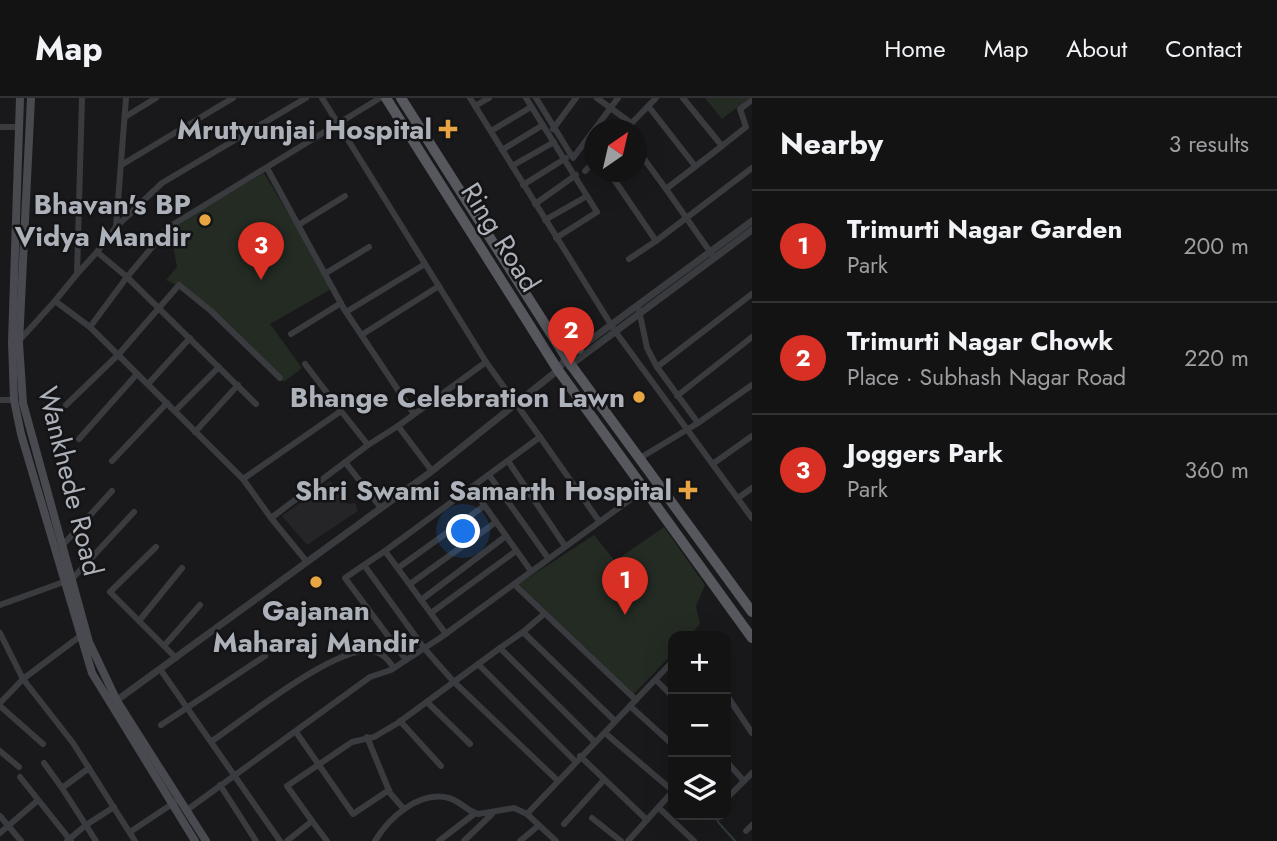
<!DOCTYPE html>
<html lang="en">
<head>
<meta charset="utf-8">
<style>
	:root { --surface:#131314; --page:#1c1c1d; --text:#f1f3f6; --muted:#9d9ea0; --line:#323234; --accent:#d93025 }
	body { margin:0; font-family:Jost,sans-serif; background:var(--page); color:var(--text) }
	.controls { position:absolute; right:21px; bottom:21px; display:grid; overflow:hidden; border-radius:14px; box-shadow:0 7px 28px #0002 }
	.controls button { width:63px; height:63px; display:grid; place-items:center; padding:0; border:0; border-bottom:2px solid var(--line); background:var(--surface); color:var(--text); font:35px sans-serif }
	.compass { position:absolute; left:584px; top:21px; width:63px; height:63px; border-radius:50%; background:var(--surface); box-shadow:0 7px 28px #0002; rotate:34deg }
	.you { position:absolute; left:464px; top:434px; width:24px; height:24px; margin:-18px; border:5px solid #fff; border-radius:50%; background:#1a73e8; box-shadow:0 0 0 10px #1a73e833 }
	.badge { display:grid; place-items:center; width:46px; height:46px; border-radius:50%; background:var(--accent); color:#fff; font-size:23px; font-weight:700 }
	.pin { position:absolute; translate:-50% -58px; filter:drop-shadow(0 2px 4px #0008) }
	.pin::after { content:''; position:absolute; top:37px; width:24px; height:21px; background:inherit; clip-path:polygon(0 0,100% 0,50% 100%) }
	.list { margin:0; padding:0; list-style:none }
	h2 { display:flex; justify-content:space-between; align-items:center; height:91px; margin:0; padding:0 28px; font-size:30px }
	h2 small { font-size:23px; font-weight:400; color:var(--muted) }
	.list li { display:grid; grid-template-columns:46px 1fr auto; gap:21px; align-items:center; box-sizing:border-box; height:112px; padding:0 28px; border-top:2px solid var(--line) }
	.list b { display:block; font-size:26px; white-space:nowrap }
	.list p { margin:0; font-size:23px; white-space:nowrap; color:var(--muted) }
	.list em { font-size:23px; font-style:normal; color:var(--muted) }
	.icon { flex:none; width:38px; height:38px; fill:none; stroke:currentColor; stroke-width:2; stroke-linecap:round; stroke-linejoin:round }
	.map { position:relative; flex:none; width:752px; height:743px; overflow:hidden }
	header { display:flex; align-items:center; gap:42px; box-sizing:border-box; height:98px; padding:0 35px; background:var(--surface); border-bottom:2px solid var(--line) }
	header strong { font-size:33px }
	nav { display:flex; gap:38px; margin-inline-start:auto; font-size:24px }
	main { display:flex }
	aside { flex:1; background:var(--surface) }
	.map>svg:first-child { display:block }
</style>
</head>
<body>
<header>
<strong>Map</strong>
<nav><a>Home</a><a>Map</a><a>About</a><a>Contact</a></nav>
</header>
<main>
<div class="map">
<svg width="752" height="743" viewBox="0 0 752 743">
	<rect width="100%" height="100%" fill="#19191b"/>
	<path fill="#252528" d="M330 383 348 406 355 405 358 413 307 447 282 418Z"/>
	<g fill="#232b23">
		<path d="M705 0H749L722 21Z"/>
		<path d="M264 75 333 190 270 226 302 270 284 284 189 193 166 182 177 169 170 131Z"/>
		<path d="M664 429 705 487 696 508 700 526 689 538H673V555L634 596 519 486 594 437 615 463Z"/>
	</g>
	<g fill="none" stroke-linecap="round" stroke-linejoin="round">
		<path stroke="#2f393e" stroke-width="2" d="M717 717 718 724 735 743"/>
		<g stroke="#3a3b3f" stroke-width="6">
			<path d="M82 0 77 176 97 154 127 179 169 129 380 0"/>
			<path d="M322 0 486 264 540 339 385 453"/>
			<path d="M470 0 615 233 752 420"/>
			<path d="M526 0 597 114 556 140"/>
			<path d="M536 0 573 60 618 0"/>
			<path d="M597 0 631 25"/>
			<path d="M683 0 722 48 746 29 740 11 752 2"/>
			<path d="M475 8 489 0"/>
			<path d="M649 9 695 68"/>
			<path d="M125 19 156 0"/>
			<path d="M0 29H19"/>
			<path d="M553 31 576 0"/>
			<path d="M625 32 656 0"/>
			<path d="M491 33 531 9"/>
			<path d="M636 50 666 91 722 48"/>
			<path d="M502 52 543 27"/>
			<path d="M123 66 233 0"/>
			<path d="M512 68 554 44"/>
			<path d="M267 70 344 211 414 316"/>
			<path d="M585 73 594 64"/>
			<path d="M609 74 656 143 752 70"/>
			<path d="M523 87 566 60"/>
			<path d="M666 91 713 158"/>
			<path d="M535 106 576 77"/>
			<path d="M545 122 587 98"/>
			<path d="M300 126 345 98"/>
			<path d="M116 129 162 85 306 0"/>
			<path d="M97 154 116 129 126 0"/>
			<path d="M629 161 656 143"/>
			<path d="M326 175 369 149"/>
			<path d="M77 176 55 203 90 229 127 179 256 306"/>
			<path d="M639 212 647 250 657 269 752 196"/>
			<path d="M346 214 425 166"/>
			<path d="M90 229 243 381 341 313 368 347 271 420 307 464"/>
			<path d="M291 236 341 205"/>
			<path d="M363 236 439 188"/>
			<path d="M17 245 55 203"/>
			<path d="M305 266 341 313"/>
			<path d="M657 269 698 325 752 287"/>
			<path d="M148 286 190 240"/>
			<path d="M677 298 752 239"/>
			<path d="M0 302H14"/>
			<path d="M66 307 118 257 179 187 211 213 280 280"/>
			<path d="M175 313 219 269"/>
			<path d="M195 334 238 287"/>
			<path d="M540 339 599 423"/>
			<path d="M79 341 137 276"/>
			<path d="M368 347 398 328"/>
			<path d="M640 360 698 325"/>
			<path d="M112 363 167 305"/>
			<path d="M508 363 565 448"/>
			<path d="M345 364 381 410"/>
			<path d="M714 365 752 338"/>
			<path d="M432 373 398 328 486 264"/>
			<path d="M489 377 548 460"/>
			<path d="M243 381 271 420"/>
			<path d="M472 390 531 473"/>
			<path d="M738 400 752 390"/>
			<path d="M62 448 112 393"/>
			<path d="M156 449 110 494 176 560"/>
			<path d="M364 467 345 480 406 562"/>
			<path d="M398 470 484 408"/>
			<path d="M410 486 496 424"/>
			<path d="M514 486 636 602"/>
			<path d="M421 502 506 438"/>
			<path d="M0 507 72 481 134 414"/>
			<path d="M431 515 516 453"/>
			<path d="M139 523 182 470"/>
			<path d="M523 534 544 516"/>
			<path d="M0 535 23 581 73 645 135 743"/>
			<path d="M446 536 385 453 364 467 424 550 453 583 557 682"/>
			<path d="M164 548 200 507"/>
			<path d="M478 566 575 663"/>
			<path d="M160 571 280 743"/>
			<path d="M656 582 673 599"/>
			<path d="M726 596 752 635"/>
			<path d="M427 604 470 646"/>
			<path d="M0 605 23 581 79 539"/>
			<path d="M0 608 43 646"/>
			<path d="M630 608 673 647"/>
			<path d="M400 623 441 668"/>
			<path d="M161 627 265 558"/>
			<path d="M296 634 353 716 389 692"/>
			<path d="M605 635 673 693"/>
			<path d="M367 639 390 695 403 710"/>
			<path d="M212 643C243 622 337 546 373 553 383 555 389 563 394 570"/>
			<path d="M595 644 500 550 523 534 615 623"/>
			<path d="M0 653 19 669"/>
			<path d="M580 658 647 722"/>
			<path d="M726 663 744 683"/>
			<path d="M44 665 62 690"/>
			<path d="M89 670 62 690 96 743"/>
			<path d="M20 679 71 743"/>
			<path d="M220 687 256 743"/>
			<path d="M726 701 752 675"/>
			<path d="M659 710 694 743"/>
			<path d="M187 712 370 579 391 572 440 540 646 390"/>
			<path d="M527 716 556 743"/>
			<path d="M0 718 21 743"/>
			<path d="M592 720 621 743"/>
			<path d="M312 723 327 743"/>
			<path d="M564 726 603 683"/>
			<path d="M746 733 752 727"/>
			<path d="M130 734 175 704"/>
			<path d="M0 735 37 703"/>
			<path d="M67 743 86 727 114 709"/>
			<path d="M287 743 312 723 287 688 352 644 374 639 398 625 500 550"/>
			<path d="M375 743C389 720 419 692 449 700 460 703 467 713 478 716L514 710 527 716 671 565"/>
			<path d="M439 743 474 716"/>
			<path d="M464 743 492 716"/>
			<path d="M520 743 538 728"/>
			<path d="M628 743 673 693"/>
		</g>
		<g stroke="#3a3b3f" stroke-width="7">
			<path d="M569 268 752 132"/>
			<path d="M113 605 432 373 558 272 566 260 752 123"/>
		</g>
		<g stroke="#484a4f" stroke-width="8">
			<path d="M20 0 12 244 14 302 21 336 92 575 195 743"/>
			<path d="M31 0 19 245 23 305 89 544 117 603 206 743"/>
		</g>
		<g stroke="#56585e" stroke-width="10">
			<path d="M386 0 558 272 752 540"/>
			<path d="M401 0 571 267 752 514"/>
			<path d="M558 246 579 251"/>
		</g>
	</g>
	<g fill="#e8a543" stroke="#141416" stroke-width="2.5">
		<path d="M444.5 20.5h7v7h7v7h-7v7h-7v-7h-7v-7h7z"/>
		<circle cx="205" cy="122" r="7"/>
		<circle cx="639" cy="299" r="7"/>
		<path d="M684.5 381.5h7v7h7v7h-7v7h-7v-7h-7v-7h7z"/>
		<circle cx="316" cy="484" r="7"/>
	</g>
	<g text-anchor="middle" stroke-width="5" stroke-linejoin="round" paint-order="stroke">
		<g font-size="28" font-weight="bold" fill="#acb1ba" stroke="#141416" text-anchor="end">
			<text x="432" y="41">Mrutyunjai Hospital</text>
			<text x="191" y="116">Bhavan's BP<tspan x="191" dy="32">Vidya Mandir</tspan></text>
			<text x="625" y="309">Bhange Celebration Lawn</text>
			<text x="672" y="402">Shri Swami Samarth Hospital</text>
			<text x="316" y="522" text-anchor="middle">Gajanan<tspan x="316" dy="32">Maharaj Mandir</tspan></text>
		</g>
		<g font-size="28" fill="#acb1ba" stroke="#141416">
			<text transform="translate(501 139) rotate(58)" y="10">Ring Road</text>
			<text transform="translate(71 383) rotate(76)" y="10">Wankhede Road</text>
		</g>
	</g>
</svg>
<div class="controls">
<button>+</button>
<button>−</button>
<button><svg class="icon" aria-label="layers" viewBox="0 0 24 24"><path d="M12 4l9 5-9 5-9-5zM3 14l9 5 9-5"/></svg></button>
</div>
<svg class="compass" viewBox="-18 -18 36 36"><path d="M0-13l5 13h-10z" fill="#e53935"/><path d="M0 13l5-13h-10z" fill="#9d9ea0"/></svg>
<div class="you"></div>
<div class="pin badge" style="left:625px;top:517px">1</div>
<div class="pin badge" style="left:571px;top:267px">2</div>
<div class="pin badge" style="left:261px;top:182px">3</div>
</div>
<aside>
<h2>Nearby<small>3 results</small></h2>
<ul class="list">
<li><span class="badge">1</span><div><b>Trimurti Nagar Garden</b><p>Park</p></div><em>200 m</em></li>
<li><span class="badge">2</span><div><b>Trimurti Nagar Chowk</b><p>Place · Subhash Nagar Road</p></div><em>220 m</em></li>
<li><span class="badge">3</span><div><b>Joggers Park</b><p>Park</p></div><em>360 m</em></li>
</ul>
</aside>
</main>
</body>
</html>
